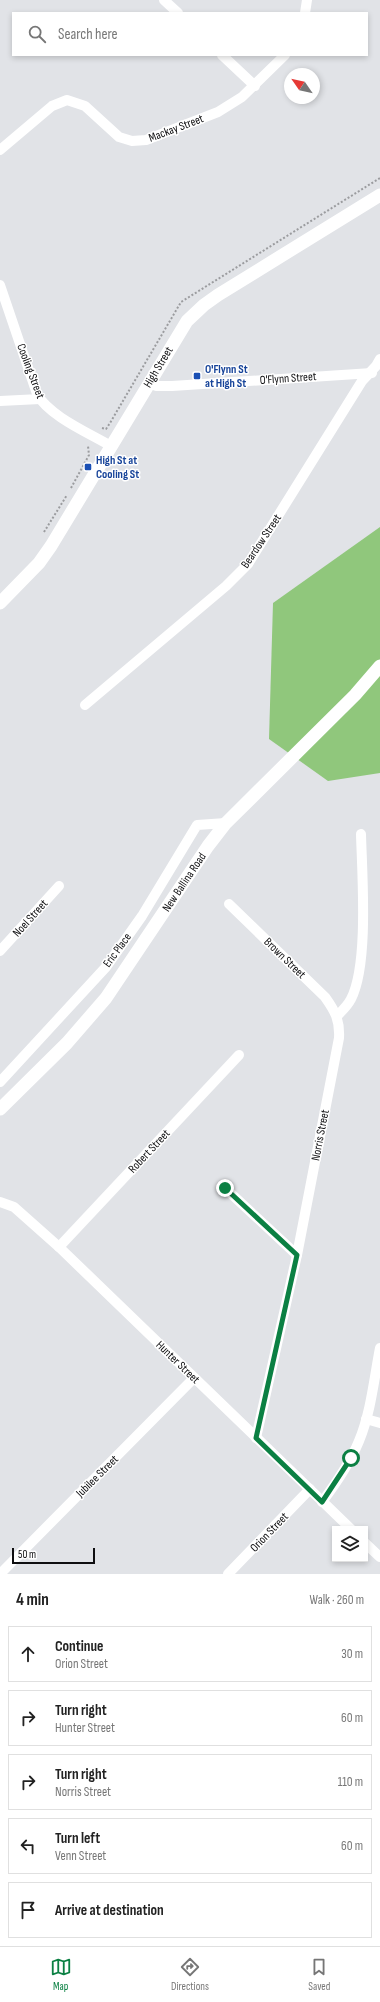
<!DOCTYPE html>
<html lang="en">
<head>
<meta charset="utf-8">
<style>
	:root { --surface:#fff; --page:#f6f6f6; --text:#222; --muted:#767676; --line:#e0e0e0; --accent:#0b8043 }
	body { margin:0; font-family:"Sofia Sans Condensed",sans-serif; background:var(--page); color:var(--text) }
	.controls { position:absolute; right:12px; bottom:12px; display:grid; overflow:hidden; border-radius:0px; box-shadow:0 2px 6px #0003 }
	.controls button { width:36px; height:36px; display:grid; place-items:center; padding:0; border:0; border-bottom:1px solid var(--line); background:var(--surface); color:var(--text); font:20px sans-serif }
	.compass { position:absolute; left:284px; top:68px; width:36px; height:36px; border-radius:50%; background:var(--surface); box-shadow:0 2px 6px #0003; rotate:304deg }
	.scale { position:absolute; left:12px; bottom:10px; width:83px; box-sizing:border-box; padding-left:4px; border:2px solid #0e0e10; border-top:0; font-size:11px; line-height:14px; white-space:nowrap; color:#0e0e10; -webkit-text-stroke:3px #fff; paint-order:stroke }
	.stop { position:absolute; width:12px; height:12px; margin:-9px; border:3px solid #0b8043; border-radius:50%; background:#fff }
	.stop.end { background:#0b8043; border-color:#fff; box-shadow:0 1px 4px #0008 }
	.list { margin:0; padding:0; list-style:none }
	h2 { display:flex; justify-content:space-between; align-items:center; height:52px; margin:0; padding:0 16px; font-size:17px }
	h2 small { font-size:13px; font-weight:400; color:var(--muted) }
	.list li { display:grid; grid-template-columns:26px 1fr auto; gap:12px; align-items:center; box-sizing:border-box; height:56px; margin:0 8px 8px; padding:0 8px; border:1px solid var(--line); border-radius:0px }
	.list b { display:block; font-size:15px; white-space:nowrap }
	.list p { margin:0; font-size:13px; white-space:nowrap; color:var(--muted) }
	.list em { font-size:13px; font-style:normal; color:var(--muted) }
	.icon { flex:none; width:22px; height:22px; fill:none; stroke:currentColor; stroke-width:2; stroke-linecap:round; stroke-linejoin:round }
	.map { position:relative; flex:none; width:380px; height:1574px; overflow:hidden }
	.search { position:absolute; background:var(--surface); box-shadow:0 2px 6px #0003; left:12px; right:12px; top:12px; height:44px; display:flex; align-items:center; gap:10px; box-sizing:border-box; padding:0 14px; border-radius:0px; color:var(--muted); font-size:15px }
	.sheet { height:372px; background:var(--surface) }
	nav { display:flex; justify-content:space-around; align-items:center; box-sizing:border-box; height:56px; border-top:1px solid var(--line); background:var(--surface); font-size:11px; color:var(--muted) }
	nav a { display:grid; justify-items:center; gap:2px }
	nav .on { color:var(--accent) }
	.map>svg:first-child { display:block }
</style>
</head>
<body>
<div class="map">
<svg width="380" height="1574" viewBox="0 0 380 1574">
	<rect width="100%" height="100%" fill="#e1e3e7"/>
	<path fill="#90c77c" d="M380 527V773L328 781 269 739 273 603Z"/>
	<g fill="none" stroke-linecap="round" stroke-linejoin="round">
		<g stroke="#9b9c9f" stroke-width="2" stroke-dasharray="2 2" stroke-linecap="butt">
			<path d="M102 428 106 429 110 423 181 302 380 178"/>
			<path d="M71 488 89 455 88 446"/>
			<path d="M44 532 67 495"/>
		</g>
		<g stroke="#fff" stroke-width="10">
			<path d="M164 0 178 13"/>
			<path d="M305 13 307 0"/>
			<path d="M222 55 255 86"/>
			<path d="M0 150 52 106 67 100 85 106 119 137 132 141 146 140 218 112 242 97 285 55"/>
			<path d="M0 285 37 394C49 416 89 433 111 446"/>
			<path d="M149 383 156 386H172L372 373"/>
			<path d="M0 401 40 399"/>
			<path d="M85 705 226 586 248 564 362 381 376 366 380 359"/>
			<path d="M229 904 325 997C335 1011 340 1020 339 1038L297 1255 256 1438"/>
			<path d="M0 951 59 886"/>
			<path d="M338 1015C343 1010 348 1005 351 999 369 964 362 874 361 834"/>
			<path d="M0 1082 106 967 142 916 197 825 226 823"/>
			<path d="M225 1188 297 1255"/>
			<path d="M0 1202 14 1207 59 1247 351 1529"/>
			<path d="M59 1247 239 1055"/>
			<path d="M366 1419 380 1423"/>
			<path d="M322 1502C337 1482 350 1463 359 1441 371 1412 374 1379 380 1348"/>
			<path d="M365 1543 380 1557"/>
			<path d="M0 1574 194 1378"/>
			<path d="M228 1574 310 1489"/>
		</g>
		<g stroke="#fff" stroke-width="13">
			<path d="M0 603 39 563 51 546 187 321 204 305 218 295 380 195"/>
			<path d="M0 1109 67 1043 106 998 208 846 225 824 355 695 380 666"/>
		</g>
	</g>
	<g fill="none" stroke-linecap="round" stroke-linejoin="round">
		<path stroke="#0b8043" stroke-width="5" d="M225 1188 297 1255 256 1438 322 1502 351 1458"/>
	</g>
	<g fill="#1a4fb4" stroke="#fff" stroke-width="1.5">
		<rect x="193" y="372" width="8" height="8" rx="2"/>
		<rect x="84" y="463" width="8" height="8" rx="2"/>
	</g>
	<g text-anchor="middle" stroke-width="3" stroke-linejoin="round" paint-order="stroke">
		<g font-size="12" fill="#0e0e10" stroke="#fff">
			<text transform="translate(176 128) rotate(-21)" y="4">Mackay Street</text>
			<text transform="translate(158 367) rotate(-59)" y="4">High Street</text>
			<text transform="translate(31 371) rotate(69)" y="4">Cooling Street</text>
			<text transform="translate(288 378) rotate(-4)" y="4">O'Flynn Street</text>
			<text transform="translate(261 541) rotate(-56)" y="4">Beardow Street</text>
			<text transform="translate(184 882) rotate(-56)" y="4">New Ballina Road</text>
			<text transform="translate(30 918) rotate(-48)" y="4">Noel Street</text>
			<text transform="translate(117 950) rotate(-54)" y="4">Eric Place</text>
			<text transform="translate(285 958) rotate(44)" y="4">Brown Street</text>
			<text transform="translate(320 1135) rotate(-79)" y="4">Norris Street</text>
			<text transform="translate(149 1151) rotate(-47)" y="4">Robert Street</text>
			<text transform="translate(178 1362) rotate(44)" y="4">Hunter Street</text>
			<text transform="translate(97 1476) rotate(-45)" y="4">Jubilee Street</text>
			<text transform="translate(269 1532) rotate(-46)" y="4">Orion Street</text>
		</g>
		<g font-size="12" font-weight="bold" fill="#164399" stroke="#fff" text-anchor="start">
			<text x="205" y="373">O'Flynn St<tspan x="205" dy="14">at High St</tspan></text>
			<text x="96" y="464">High St at<tspan x="96" dy="14">Cooling St</tspan></text>
		</g>
	</g>
</svg>
<div class="controls">
<button><svg class="icon" aria-label="layers" viewBox="0 0 24 24"><path d="M12 4l9 5-9 5-9-5zM3 14l9 5 9-5"/></svg></button>
</div>
<svg class="compass" viewBox="-18 -18 36 36"><path d="M0-13l5 13h-10z" fill="#e53935"/><path d="M0 13l5-13h-10z" fill="#767676"/></svg>
<div class="scale">50 m</div>
<div class="stop" style="left:351px;top:1458px"></div>
<div class="stop end" style="left:225px;top:1188px"></div>
<div class="search"><svg class="icon" aria-label="search" viewBox="0 0 24 24"><circle cx="10" cy="10" r="6"/><path d="M15 15l6 6"/></svg>Search here</div>
</div>
<section class="sheet">
<h2>4 min<small>Walk · 260 m</small></h2>
<ul class="list">
<li><svg class="icon" aria-label="ahead" viewBox="0 0 24 24"><path d="M12 20V5M6 11l6-6 6 6"/></svg><div><b>Continue</b><p>Orion Street</p></div><em>30 m</em></li>
<li><svg class="icon" aria-label="right" viewBox="0 0 24 24"><path d="M7 20v-9h11M14 6l5 5-5 5"/></svg><div><b>Turn right</b><p>Hunter Street</p></div><em>60 m</em></li>
<li><svg class="icon" aria-label="right" viewBox="0 0 24 24"><path d="M7 20v-9h11M14 6l5 5-5 5"/></svg><div><b>Turn right</b><p>Norris Street</p></div><em>110 m</em></li>
<li><svg class="icon" aria-label="left" viewBox="0 0 24 24"><path d="M17 20v-9H6M10 6l-5 5 5 5"/></svg><div><b>Turn left</b><p>Venn Street</p></div><em>60 m</em></li>
<li><svg class="icon" aria-label="arrive" viewBox="0 0 24 24"><path d="M6 21V4h12l-3 4 3 4H6"/></svg><div><b>Arrive at destination</b></div></li>
</ul>
</section>
<nav>
<a class="on"><svg class="icon" aria-label="map" viewBox="0 0 24 24"><path d="M3 6l6-2 6 2 6-2v14l-6 2-6-2-6 2zM9 4v14M15 6v14"/></svg>Map</a>
<a><svg class="icon" aria-label="directions" viewBox="0 0 24 24"><path d="M12 3l9 9-9 9-9-9zM9 14v-3h6M13 9l2 2-2 2"/></svg>Directions</a>
<a><svg class="icon" aria-label="saved" viewBox="0 0 24 24"><path d="M7 4h10v16l-5-4-5 4z"/></svg>Saved</a>
</nav>
</body>
</html>
